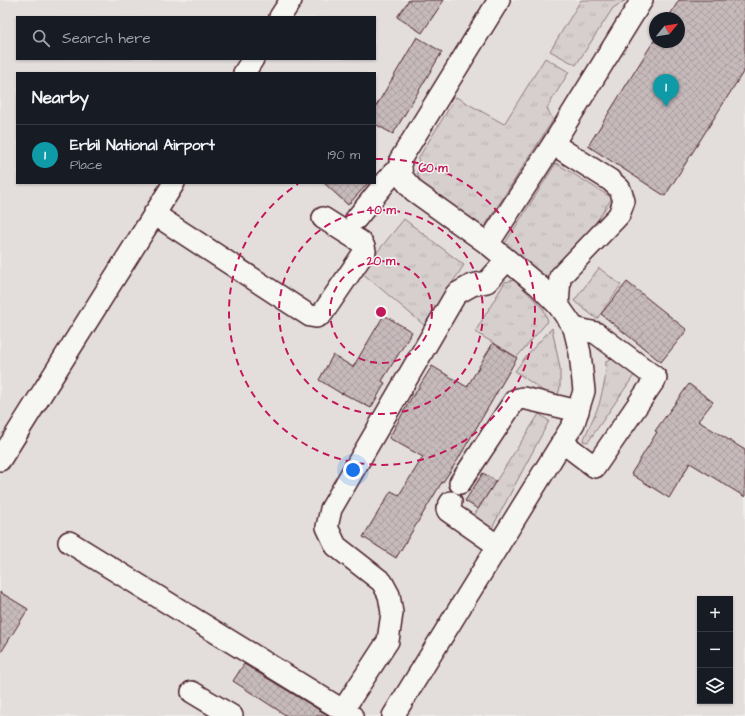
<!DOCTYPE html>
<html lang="en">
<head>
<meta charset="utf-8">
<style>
	:root { --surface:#171b24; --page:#242831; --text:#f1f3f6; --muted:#9ea1a6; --line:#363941; --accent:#7c3aed }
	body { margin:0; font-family:"Architects Daughter",sans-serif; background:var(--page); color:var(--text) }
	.controls { position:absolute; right:12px; bottom:12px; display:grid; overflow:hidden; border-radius:0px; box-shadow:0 1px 3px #0004 }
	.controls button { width:36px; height:36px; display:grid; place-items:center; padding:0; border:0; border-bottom:1px solid var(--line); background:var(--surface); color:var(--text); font:20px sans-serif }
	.compass { position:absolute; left:649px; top:12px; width:36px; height:36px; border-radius:50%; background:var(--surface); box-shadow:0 1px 3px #0004; rotate:60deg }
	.you { position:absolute; left:353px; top:470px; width:14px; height:14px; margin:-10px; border:3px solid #fff; border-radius:50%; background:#1a73e8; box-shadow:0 0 0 6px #1a73e833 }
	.badge { display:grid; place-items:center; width:26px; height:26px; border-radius:50%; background:var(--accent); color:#fff; font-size:13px; font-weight:700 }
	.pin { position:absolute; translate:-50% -33px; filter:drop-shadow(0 1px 2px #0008) }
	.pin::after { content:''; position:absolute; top:21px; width:14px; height:12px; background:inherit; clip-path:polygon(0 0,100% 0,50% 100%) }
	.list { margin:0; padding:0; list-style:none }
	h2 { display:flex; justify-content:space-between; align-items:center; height:52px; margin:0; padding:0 16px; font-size:17px }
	h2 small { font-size:13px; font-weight:400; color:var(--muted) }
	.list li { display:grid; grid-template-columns:26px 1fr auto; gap:12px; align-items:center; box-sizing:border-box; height:60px; padding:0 16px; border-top:1px solid var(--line) }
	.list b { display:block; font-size:15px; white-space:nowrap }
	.list p { margin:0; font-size:13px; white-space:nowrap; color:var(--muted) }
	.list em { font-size:13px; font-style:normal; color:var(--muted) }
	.icon { flex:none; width:22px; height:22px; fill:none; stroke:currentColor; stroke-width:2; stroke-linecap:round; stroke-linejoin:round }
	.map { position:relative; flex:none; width:745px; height:716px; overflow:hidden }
	.search { position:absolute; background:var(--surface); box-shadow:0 1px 3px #0004; left:16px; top:16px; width:360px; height:44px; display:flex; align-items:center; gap:10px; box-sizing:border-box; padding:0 14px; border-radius:0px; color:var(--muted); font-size:15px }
	.panel { position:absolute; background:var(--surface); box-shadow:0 1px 3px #0004; left:16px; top:72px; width:360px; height:112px; border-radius:0px }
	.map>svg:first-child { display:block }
</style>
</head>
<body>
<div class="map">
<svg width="745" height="716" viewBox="0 0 745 716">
	<defs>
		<pattern id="grass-tufts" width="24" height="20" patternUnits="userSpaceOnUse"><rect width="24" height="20" fill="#d7cfce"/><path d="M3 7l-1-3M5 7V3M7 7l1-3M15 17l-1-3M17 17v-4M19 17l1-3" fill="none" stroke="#bab1b1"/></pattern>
		<pattern id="building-cross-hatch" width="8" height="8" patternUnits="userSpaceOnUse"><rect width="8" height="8" fill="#c6babb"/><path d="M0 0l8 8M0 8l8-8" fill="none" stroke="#ac9fa1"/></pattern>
	</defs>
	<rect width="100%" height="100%" fill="#efedea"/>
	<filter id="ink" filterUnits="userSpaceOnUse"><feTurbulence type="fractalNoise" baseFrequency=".025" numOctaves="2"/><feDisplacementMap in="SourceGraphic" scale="8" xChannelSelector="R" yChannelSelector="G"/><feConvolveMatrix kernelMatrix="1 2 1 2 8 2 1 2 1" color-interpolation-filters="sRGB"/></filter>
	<g filter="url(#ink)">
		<path fill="#e3dedc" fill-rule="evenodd" d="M0 0H745V716H0ZM17 17H375V59H17ZM655 18H679V42H655ZM17 73H375V183H17ZM700 599H730V701H700Z"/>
		<g fill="url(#grass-tufts)" stroke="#90777c">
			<path d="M581 0H626L613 8 576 65 550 51Z"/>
			<path d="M545 58 569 72 547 108 553 120 481 232 423 186 417 173 419 157 456 97 504 124Z"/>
			<path d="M556 163 612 198 558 280 550 285 504 245Z"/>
			<path d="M404 219 464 265 424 325 361 272Z"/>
			<path d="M599 268 621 285 597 319 574 301Z"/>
			<path d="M515 280 544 310 548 321 517 357 475 332 505 282Z"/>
			<path d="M552 328 560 368V387L557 399 550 396 515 371 527 355Z"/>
			<path d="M615 356 635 374 588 442 583 441 599 405 605 380 606 361Z"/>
			<path d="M539 414 549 421 492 528 473 517Z"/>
		</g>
		<g fill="url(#building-cross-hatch)" stroke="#4a1f2b">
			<path d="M409 0H444L422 33 397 17Z"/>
			<path d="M679 0H745V69L665 196 588 146 655 39V42H679V18H668Z"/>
			<path d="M417 37 442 52 393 134 375 124V108Z"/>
			<path d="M324 183H368L348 205Z"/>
			<path d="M627 282 687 330 661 362 601 314Z"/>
			<path d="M384 315 412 332 382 381 385 383 371 408 342 393V394L319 380 333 355 353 367Z"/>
			<path d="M493 343 517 358 457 461 443 482H442L396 558 363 537 391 491 399 495 423 457 389 438 413 395H414L432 366 467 387Z"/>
			<path d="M689 384 713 402 698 421 745 450V497L690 463 669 498 631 474 657 432 655 431Z"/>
			<path d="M483 473 496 481 478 509 465 501Z"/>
			<path d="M0 592 28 609 0 654Z"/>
			<path d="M244 664 326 714 329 716H287L233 681Z"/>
		</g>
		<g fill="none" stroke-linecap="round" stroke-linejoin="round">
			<g stroke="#4a1f2b" stroke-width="24">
				<g id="minor">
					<path d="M280 17 291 0"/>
					<path d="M244 73 253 59"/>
					<path d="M553 144 610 180 620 189 624 201 619 215 560 277 558 305"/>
					<path d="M154 214 310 316 316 317 322 314 365 251 364 247 361 242 323 218"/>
					<path d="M356 219 393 173 401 169"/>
					<path d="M488 244 553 144 642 0"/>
					<path d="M562 442 595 467 656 378 596 333 574 328"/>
					<path d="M0 460 174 183"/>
					<path d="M460 483 515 400 523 398 578 411"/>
					<path d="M451 502 447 509 448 511 498 546"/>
					<path d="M69 542 352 716"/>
					<path d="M192 692 232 716"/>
					<path d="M343 710 388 641 392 613 389 595 382 582 336 546 327 527 331 509 456 294 472 285 487 282 507 260"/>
					<path d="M393 716 574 423 584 391 580 353 574 328 558 305 539 286 488 244 414 191 402 177 400 160 499 0"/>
				</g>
			</g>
			<use href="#minor" stroke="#f6f6f2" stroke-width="21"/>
		</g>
	</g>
	<g fill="none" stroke="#c2185b" stroke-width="2" stroke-dasharray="7 5">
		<circle cx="381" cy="312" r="51"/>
		<circle cx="381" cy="312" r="102"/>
		<path d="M376 159A153 153 0 1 1 298 184"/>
	</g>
	<circle cx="381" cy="312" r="6" fill="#c2185b" stroke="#f6f6f2" stroke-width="2"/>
	<g font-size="12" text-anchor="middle" font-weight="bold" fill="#c2185b" stroke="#f6f6f2" stroke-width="3" stroke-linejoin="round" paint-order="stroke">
		<text x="433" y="172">60 m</text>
		<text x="381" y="214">40 m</text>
		<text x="381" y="265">20 m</text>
	</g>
</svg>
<div class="controls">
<button>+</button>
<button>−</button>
<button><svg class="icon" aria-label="layers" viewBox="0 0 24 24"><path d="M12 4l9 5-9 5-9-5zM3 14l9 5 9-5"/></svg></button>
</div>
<svg class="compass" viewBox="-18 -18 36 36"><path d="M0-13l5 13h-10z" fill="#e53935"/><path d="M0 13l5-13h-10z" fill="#9ea1a6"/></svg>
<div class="you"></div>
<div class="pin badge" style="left:666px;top:107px;background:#0f9aa8">1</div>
<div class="search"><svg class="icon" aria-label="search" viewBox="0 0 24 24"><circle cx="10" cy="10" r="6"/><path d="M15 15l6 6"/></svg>Search here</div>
<section class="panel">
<h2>Nearby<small></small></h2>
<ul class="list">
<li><span class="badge" style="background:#0f9aa8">1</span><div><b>Erbil National Airport</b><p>Place</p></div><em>190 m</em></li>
</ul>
</section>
</div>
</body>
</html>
